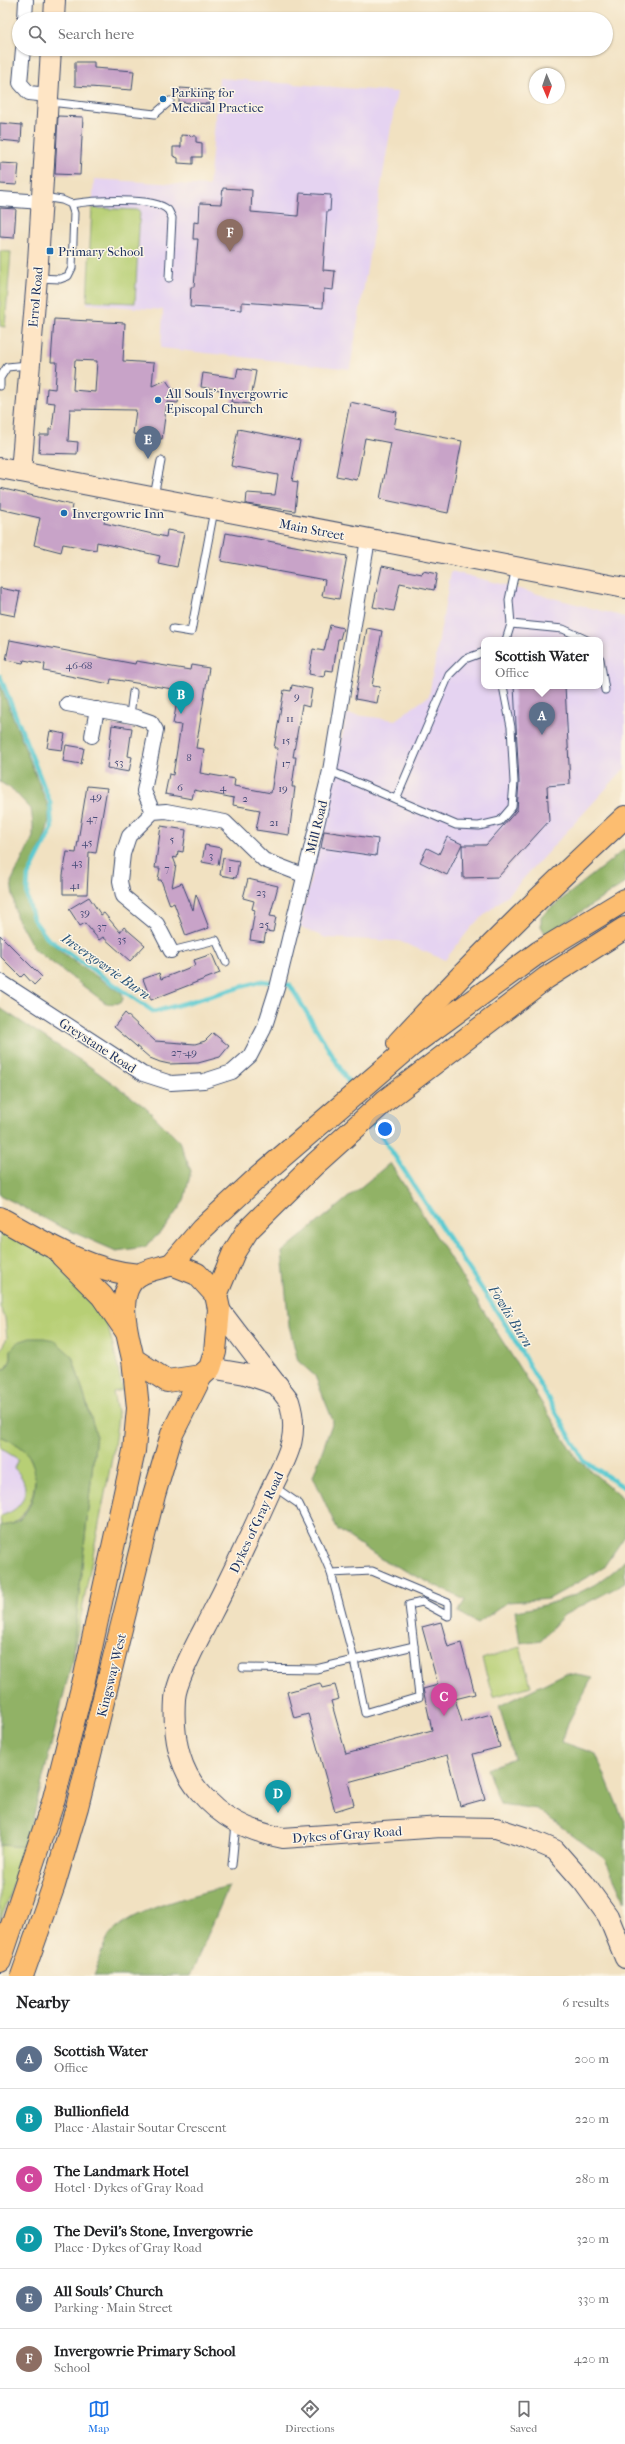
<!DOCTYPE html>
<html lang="en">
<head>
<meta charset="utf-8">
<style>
	:root { --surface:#fff; --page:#f2f2f2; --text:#202124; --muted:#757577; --line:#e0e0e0; --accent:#1a73e8 }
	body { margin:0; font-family:"IM FELL French Canon",serif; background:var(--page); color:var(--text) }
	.compass { position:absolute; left:529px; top:68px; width:36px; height:36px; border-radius:50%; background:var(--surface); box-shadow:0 1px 3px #0004; rotate:178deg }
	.you { position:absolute; left:385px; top:1129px; width:14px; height:14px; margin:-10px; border:3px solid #fff; border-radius:50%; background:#1a73e8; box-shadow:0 0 0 6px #1a73e833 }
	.badge { display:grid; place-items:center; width:26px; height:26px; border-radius:50%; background:var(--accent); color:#fff; font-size:13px; font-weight:700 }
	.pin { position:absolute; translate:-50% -33px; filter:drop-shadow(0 1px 2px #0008) }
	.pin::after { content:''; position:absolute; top:21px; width:14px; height:12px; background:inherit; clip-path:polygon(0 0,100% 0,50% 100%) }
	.popup { position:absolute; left:481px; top:637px; width:122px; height:52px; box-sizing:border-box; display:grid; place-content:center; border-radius:8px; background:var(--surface); filter:drop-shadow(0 1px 3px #0005); font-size:13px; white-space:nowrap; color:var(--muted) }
	.popup b { font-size:15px; color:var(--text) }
	.popup::after { content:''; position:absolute; left:50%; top:100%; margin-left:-8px; border:8px solid transparent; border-top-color:var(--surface) }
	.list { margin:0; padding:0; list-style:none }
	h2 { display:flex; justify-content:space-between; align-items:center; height:52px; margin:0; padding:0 16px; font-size:17px }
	h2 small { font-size:13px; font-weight:400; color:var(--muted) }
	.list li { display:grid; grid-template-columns:26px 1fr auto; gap:12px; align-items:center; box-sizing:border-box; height:60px; padding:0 16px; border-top:1px solid var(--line) }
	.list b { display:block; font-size:15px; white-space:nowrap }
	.list p { margin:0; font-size:13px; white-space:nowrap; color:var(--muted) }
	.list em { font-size:13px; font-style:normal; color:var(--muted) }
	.icon { flex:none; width:22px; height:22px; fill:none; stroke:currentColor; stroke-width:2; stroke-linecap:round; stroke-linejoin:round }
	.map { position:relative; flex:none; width:625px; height:1976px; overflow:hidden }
	.search { position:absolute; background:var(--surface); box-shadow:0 1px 3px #0004; left:12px; right:12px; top:12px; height:44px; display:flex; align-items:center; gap:10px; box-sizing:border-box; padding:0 14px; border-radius:22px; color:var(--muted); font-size:15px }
	.sheet { height:412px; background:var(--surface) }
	nav { display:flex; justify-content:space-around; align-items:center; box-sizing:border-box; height:56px; border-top:1px solid var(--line); background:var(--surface); font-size:11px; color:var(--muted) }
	nav a { display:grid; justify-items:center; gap:2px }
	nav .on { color:var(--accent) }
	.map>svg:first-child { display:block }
</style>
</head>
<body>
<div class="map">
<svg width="625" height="1976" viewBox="0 0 625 1976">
	<rect width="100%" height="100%" fill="#fcf5e5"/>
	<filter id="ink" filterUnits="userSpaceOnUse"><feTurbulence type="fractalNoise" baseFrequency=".025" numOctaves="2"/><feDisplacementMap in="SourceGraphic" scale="8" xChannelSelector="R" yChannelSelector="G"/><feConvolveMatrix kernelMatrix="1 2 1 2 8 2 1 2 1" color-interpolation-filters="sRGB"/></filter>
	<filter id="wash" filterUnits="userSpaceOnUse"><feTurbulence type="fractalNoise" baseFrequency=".012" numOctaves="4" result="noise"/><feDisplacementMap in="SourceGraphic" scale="16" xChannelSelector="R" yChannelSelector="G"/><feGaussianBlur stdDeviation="0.9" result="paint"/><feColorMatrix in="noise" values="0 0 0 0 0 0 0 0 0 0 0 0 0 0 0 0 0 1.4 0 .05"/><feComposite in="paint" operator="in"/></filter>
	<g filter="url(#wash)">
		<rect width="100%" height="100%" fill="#f1e1c1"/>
		<g fill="#e5d3f1" fill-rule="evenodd">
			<path d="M219 78 397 92 350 369 161 348 163 310 87 304 94 179 209 186Z"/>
			<path d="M451 571 625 617V768L513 890 473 925 445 960 399 941 326 938 300 927 347 714 395 720 429 696ZM484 640H600V686H484Z"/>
			<path d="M0 1436 22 1448 34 1491 0 1526Z"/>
		</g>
		<g fill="#b7cf74" stroke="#697f69">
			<path d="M92 208 140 210 135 303 87 301Z"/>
			<path d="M0 251 11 252 5 327 0 326Z"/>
			<path d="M0 1228C40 1249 87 1274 105 1318 113 1341 117 1367 123 1390L113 1392 118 1417 113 1453 72 1661 96 1434 72 1356 11 1350V1359L7 1368 0 1370V1350L7 1338 5 1318 0 1307Z"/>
			<path d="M0 1436C7 1439 16 1443 22 1448 43 1465 36 1507 15 1522 12 1525 5 1525 1 1526L0 1516C25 1510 34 1486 14 1468L18 1459 0 1448Z"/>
			<path d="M520 1647 531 1686 493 1697 482 1659Z"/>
			<path d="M0 1845 26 1847 0 1922Z"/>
		</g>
		<g fill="#91b266" stroke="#567062">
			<path d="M0 684 49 809C50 839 37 849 28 875 26 881 27 887 27 893 27 940 87 969 122 993L123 999 121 1003 107 1004 34 949 16 916 11 882 33 837V824L31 809 13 790 0 782Z"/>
			<path d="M625 849V883L546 935 541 926V916Z"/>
			<path d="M0 1008 89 1066 145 1107 179 1141 191 1171 184 1201 164 1229 145 1247 116 1251 59 1226 0 1195Z"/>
			<path d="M390 1163 577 1459 625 1500V1536L603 1568 549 1599 508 1602 478 1623 458 1613 465 1600 381 1559 337 1529 313 1476 333 1421 315 1376 298 1361 289 1326 282 1252Z"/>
			<path d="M30 1338H44L54 1340 72 1356 96 1434 72 1661 26 1847 0 1845V1526C5 1525 11 1525 15 1523 37 1509 43 1465 22 1448 16 1443 7 1439 0 1436V1370L7 1368 11 1359V1350L18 1342Z"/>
			<path d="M625 1560V1583L564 1615 541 1640 520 1643 515 1611C555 1605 598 1590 625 1560Z"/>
			<path d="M566 1673 592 1678 568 1723 562 1742 596 1754 625 1824V1902L605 1859 537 1809 500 1804 487 1769 514 1758 499 1706Z"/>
			<path d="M229 1886 190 1976H94C99 1964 102 1943 111 1934 132 1909 197 1894 229 1886Z"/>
		</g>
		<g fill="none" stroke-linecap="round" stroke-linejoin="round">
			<g stroke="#5ccad1" stroke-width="4.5">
				<path d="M0 676 50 802 52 829 28 876 27 896 33 919 47 938 154 1012 262 981 290 985 352 1088"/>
				<path d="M371 1120 507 1327 584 1461 625 1488"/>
			</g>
		</g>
		<g id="blocks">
			<g fill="#c8a3c8" fill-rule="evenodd">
				<path d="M75 62H94V68L134 71 132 90 75 86Z"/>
				<path d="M180 88 210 90 209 104 179 102Z"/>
				<path d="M58 116 83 117 80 175 55 174Z"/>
				<path d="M0 123 22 125 21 142 0 140Z"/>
				<path d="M181 135 196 136V142L202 143V157H193V164L178 163V158L173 156V147H181Z"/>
				<path d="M0 163 19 164 17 185 0 184Z"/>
				<path d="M223 188 252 190 251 212 298 216 300 193 331 195 330 211H327L323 270 335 271 333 290 324 289 323 308 242 302V310L190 307 191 287H194L198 239H193L194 222 199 223 200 203 221 204Z"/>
				<path d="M0 208 16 209 14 238 0 237Z"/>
				<path d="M54 319 125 323 123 361 154 363 152 386 166 380 172 389 180 390 178 403 167 402 162 439 133 434 136 410 70 409 68 441 78 442 77 454 39 453 40 435H49V429H52L55 403 46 402 47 388 55 389 57 362H51ZM75 360 97 361 95 392 73 390Z"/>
				<path d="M238 368 256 371 250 404 231 402 233 392 201 387 203 373 236 378Z"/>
				<path d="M350 402 397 412 394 428 462 441 448 513 380 499 391 443 365 438 357 480 336 476Z"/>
				<path d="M238 429 300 441 292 481 298 482 295 511 246 504 247 493 275 495 278 475 231 466Z"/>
				<path d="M0 488 72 505 71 511 105 518 104 523 166 537 167 530 184 533 177 567 158 563 160 556 97 542 96 550 63 544 61 552 34 545 40 518 0 509Z"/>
				<path d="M226 533 347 556 339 599 322 596 325 580 221 561Z"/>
				<path d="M382 566 422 574 423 571 437 574 434 590 400 583 394 611 373 607Z"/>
				<path d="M0 588 20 592 15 616 0 613Z"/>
				<path d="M330 625 343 628 340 639H338L333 671 325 670 324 677 309 674 313 649 324 651Z"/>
				<path d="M367 628 382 631 372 686 380 687 377 703 355 699Z"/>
				<path d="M10 640 135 664 136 661 190 670 191 665 209 668 196 748 204 749 200 773 235 779 234 786 271 793 278 748H274L284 690 291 691 292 685 312 689 309 707 302 705 293 757H296L292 787H295L289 835 256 830 260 810 233 805 234 798 194 790 192 799 165 794 169 774 173 775 181 725 173 724 179 690 111 679 110 684 44 671 45 664 24 660 23 663 6 660Z"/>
				<path d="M514 686H565L570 784 547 786 549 821 498 877 463 878 462 845H486L517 810 519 782Z"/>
				<path d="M112 725 132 728 128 756 132 757 129 772 107 768Z"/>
				<path d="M50 731 65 734 62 750 47 748Z"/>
				<path d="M66 745 84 748 81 764 63 761Z"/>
				<path d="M87 786 107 788 96 853 89 852 87 894H63V875L67 852 76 853Z"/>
				<path d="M161 826 186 830 183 852 178 851 177 858 173 857 176 865 172 887 182 883 193 910 196 894 209 928 186 936 174 903 170 905 161 880H158L160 868H155Z"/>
				<path d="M324 831 378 839 376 856 321 848Z"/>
				<path d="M447 837 462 844 447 875 420 862 427 848 439 854Z"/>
				<path d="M205 845 221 848 218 865 202 862Z"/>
				<path d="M223 858 239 861 236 878 220 875Z"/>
				<path d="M248 879 278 886 270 916 276 917 273 932 266 931 264 942 250 940 255 910 252 909 254 901 243 898Z"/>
				<path d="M89 897 101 915 104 913 120 932 124 927 145 945 130 961 103 937 99 940 85 923 80 926 69 909Z"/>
				<path d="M0 935 42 977 34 985 24 974 21 977 0 956Z"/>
				<path d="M212 954 220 973 151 1000 143 979 159 973 161 979 196 965 194 960Z"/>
				<path d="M125 1013 155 1041 195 1044 205 1041 213 1033 229 1046 220 1057 198 1063 169 1064 160 1062 150 1058 114 1027Z"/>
				<path d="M441 1622 448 1647 461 1643 475 1694 455 1699 462 1722 491 1714 500 1747 473 1754 485 1799 460 1806 447 1755 348 1782 354 1805 335 1811 308 1714 294 1718 287 1692 320 1683 322 1688 335 1685 339 1699 331 1701 346 1754 432 1730 423 1689 438 1685 422 1627Z"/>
			</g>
		</g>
	</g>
	<g filter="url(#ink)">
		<use href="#blocks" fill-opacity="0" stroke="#3b4a6d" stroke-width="1"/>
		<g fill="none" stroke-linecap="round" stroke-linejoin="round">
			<g stroke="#3b4a6d" stroke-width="9">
				<g id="lane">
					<path d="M50 102 155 114 170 101"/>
					<path d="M71 204C90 201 154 196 168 210 169 211 171 216 172 218L169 278"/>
					<path d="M38 278 60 279 68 276 72 268 74 213 71 204 62 200 43 197"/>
					<path d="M0 386V378L7 367 28 365"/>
					<path d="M154 496 161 461"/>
					<path d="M511 624 563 629 587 640"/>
					<path d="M173 629 191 632 214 510"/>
					<path d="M506 640 511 624 509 600 516 567"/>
					<path d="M600 659 605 690"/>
					<path d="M130 715 133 692"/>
					<path d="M330 771 456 825 479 826 500 821 512 807 514 782 511 727 503 686"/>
					<path d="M396 799 449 675 465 659 484 652"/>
					<path d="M171 951 216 940 226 962"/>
					<path d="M331 1573 372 1571 448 1603V1616L422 1602 409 1605 414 1646"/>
					<path d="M414 1646 419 1697 365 1713 354 1660Z"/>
					<path d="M243 1668 316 1669 354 1660 331 1573 319 1545 299 1504 273 1486"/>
					<path d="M232 1865 236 1824"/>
				</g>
			</g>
			<g stroke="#3b4a6d" stroke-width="16">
				<g id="street">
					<path d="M25 19 26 0"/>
					<path d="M23 49 20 83 29 93 48 95"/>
					<path d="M0 199 42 202"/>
					<path d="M67 704 137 717 151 722 156 730 144 791 153 812"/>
					<path d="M92 736 97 709"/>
					<path d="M171 951 157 924 123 896 120 881 123 854 129 836 153 812 166 811 225 822 264 860 303 875"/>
					<path d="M0 981 143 1074 171 1083 204 1081 232 1072 250 1056 264 1029 277 988 330 771 368 539"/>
				</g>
			</g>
			<g stroke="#3b4a6d" stroke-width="22">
				<g id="secondary">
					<path d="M54 19 55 0"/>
					<path d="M0 468 625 588"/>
					<path d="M21 472 37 278 51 49"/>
					<path d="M219 1309 289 1401C301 1439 285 1459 270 1492 251 1534 232 1575 211 1615 201 1635 176 1679 175 1699 173 1731 177 1765 198 1790 221 1818 248 1831 283 1838L441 1827 496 1828 527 1838 555 1850 584 1883 608 1916 625 1958"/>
					<path d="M210 1368 245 1374 278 1385"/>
				</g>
			</g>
			<g stroke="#3b4a6d" stroke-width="24">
				<g id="primary">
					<path d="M0 1218C43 1242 88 1271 139 1275"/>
					<path d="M62 1256 102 1296 126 1331"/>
				</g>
			</g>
			<g stroke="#3b4a6d" stroke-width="24">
				<g id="highway">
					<path d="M398 1043C470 964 546 890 625 817"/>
					<path d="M172 1264 202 1229 255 1180 412 1045 539 952 625 900"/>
					<path d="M172 1264 197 1274 216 1295 219 1309 215 1352 210 1368 201 1376 167 1381 133 1359C128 1335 113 1291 139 1275 148 1269 162 1268 172 1264Z"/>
					<path d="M216 1295 234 1252 248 1230 315 1164 386 1100 546 978 625 928"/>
					<path d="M0 1961 53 1802 84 1680 134 1451 138 1408 133 1359"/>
					<path d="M22 1976 54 1885 77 1807 154 1495 172 1434 201 1376"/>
				</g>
			</g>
			<use href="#lane" stroke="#fff" stroke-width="7"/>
			<use href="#street" stroke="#fff" stroke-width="14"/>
			<use href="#secondary" stroke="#fee5c5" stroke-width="20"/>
			<use href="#primary" stroke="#fcbd6f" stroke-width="22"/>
			<use href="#highway" stroke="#fcbd6f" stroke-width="22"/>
		</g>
	</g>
	<g fill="#1f6fb2" stroke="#fcf5e5" stroke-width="1.5">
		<circle cx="163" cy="99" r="4"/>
		<rect x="46" y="247" width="8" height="8" rx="2"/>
		<circle cx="158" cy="400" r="4"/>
		<circle cx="64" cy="513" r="4"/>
	</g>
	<g text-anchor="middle" stroke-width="3" stroke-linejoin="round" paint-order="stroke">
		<g font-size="11" fill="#464c78">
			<text x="79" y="669">46-68</text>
			<text x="297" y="700">9</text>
			<text x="290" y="722">11</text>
			<text x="286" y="744">15</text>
			<text x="189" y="761">8</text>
			<text x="119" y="766">53</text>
			<text x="286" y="767">17</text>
			<text x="180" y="791">6</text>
			<text x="223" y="791">4</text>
			<text x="283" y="792">19</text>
			<text x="96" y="800">49</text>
			<text x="245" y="802">2</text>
			<text x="92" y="822">47</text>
			<text x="274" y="826">21</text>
			<text x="172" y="843">5</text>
			<text x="87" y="846">45</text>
			<text x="211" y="859">3</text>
			<text x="77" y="866">43</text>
			<text x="167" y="872">7</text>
			<text x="230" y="872">1</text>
			<text x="75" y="889">41</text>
			<text x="261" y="896">23</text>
			<text x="85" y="916">39</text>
			<text x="264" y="928">25</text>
			<text x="102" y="930">37</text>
			<text x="122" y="943">35</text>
			<text x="184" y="1056">27-49</text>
		</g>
		<g font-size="13" fill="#1b2f5e" stroke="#fcf5e5" text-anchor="start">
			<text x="171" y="97">Parking for<tspan x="171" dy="15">Medical Practice</tspan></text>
			<text x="58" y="256">Primary School</text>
			<text x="166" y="398">All Souls' Invergowrie<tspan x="166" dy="15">Episcopal Church</tspan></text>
			<text x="72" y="518">Invergowrie Inn</text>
		</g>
		<g font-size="13" fill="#1b2f5e" stroke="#fcf5e5">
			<text transform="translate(35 297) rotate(-85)" y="5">Errol Road</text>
			<text transform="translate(312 529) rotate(11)" y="5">Main Street</text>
			<text transform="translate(316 827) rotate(-76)" y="5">Mill Road</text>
			<text transform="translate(98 1045) rotate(33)" y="5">Greystane Road</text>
			<text transform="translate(256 1522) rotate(-65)" y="5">Dykes of Gray Road</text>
			<text transform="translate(111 1675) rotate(-76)" y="5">Kingsway West</text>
			<text transform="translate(347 1834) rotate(-4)" y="5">Dykes of Gray Road</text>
		</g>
		<g font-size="14" font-style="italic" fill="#2b567b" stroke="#fcf5e5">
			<text transform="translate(106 966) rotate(35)" y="5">Invergowrie Burn</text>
			<text transform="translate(511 1316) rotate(58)" y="5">Fowlis Burn</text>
		</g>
	</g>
</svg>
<svg class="compass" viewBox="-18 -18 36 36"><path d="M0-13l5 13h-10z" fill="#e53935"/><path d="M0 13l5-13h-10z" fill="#757577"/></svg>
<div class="you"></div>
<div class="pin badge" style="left:542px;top:735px;background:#5c6f8a">A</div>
<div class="popup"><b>Scottish Water</b>Office</div>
<div class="pin badge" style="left:181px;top:714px;background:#0f9aa8">B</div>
<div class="pin badge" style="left:444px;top:1716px;background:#d1479c">C</div>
<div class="pin badge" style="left:278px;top:1813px;background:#0f9aa8">D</div>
<div class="pin badge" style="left:148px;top:459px;background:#5c6f8a">E</div>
<div class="pin badge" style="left:230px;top:252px;background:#8d6e63">F</div>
<div class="search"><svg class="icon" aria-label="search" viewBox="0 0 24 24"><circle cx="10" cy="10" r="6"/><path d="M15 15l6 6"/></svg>Search here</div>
</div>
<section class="sheet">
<h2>Nearby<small>6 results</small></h2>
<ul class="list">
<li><span class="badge" style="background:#5c6f8a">A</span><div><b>Scottish Water</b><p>Office</p></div><em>200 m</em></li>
<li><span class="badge" style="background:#0f9aa8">B</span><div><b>Bullionfield</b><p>Place · Alastair Soutar Crescent</p></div><em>220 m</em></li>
<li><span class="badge" style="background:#d1479c">C</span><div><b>The Landmark Hotel</b><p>Hotel · Dykes of Gray Road</p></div><em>280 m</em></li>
<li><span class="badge" style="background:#0f9aa8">D</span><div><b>The Devil's Stone, Invergowrie</b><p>Place · Dykes of Gray Road</p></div><em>320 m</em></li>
<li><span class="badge" style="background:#5c6f8a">E</span><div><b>All Souls' Church</b><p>Parking · Main Street</p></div><em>330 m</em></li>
<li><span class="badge" style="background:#8d6e63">F</span><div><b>Invergowrie Primary School</b><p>School</p></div><em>420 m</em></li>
</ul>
</section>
<nav>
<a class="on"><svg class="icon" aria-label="map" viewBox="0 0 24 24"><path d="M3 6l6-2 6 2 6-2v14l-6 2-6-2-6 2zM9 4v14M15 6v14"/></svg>Map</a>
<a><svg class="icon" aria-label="directions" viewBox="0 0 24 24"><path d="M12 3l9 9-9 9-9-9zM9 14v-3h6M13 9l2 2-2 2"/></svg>Directions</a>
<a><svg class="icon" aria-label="saved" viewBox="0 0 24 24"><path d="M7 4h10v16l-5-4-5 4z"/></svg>Saved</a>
</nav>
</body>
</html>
